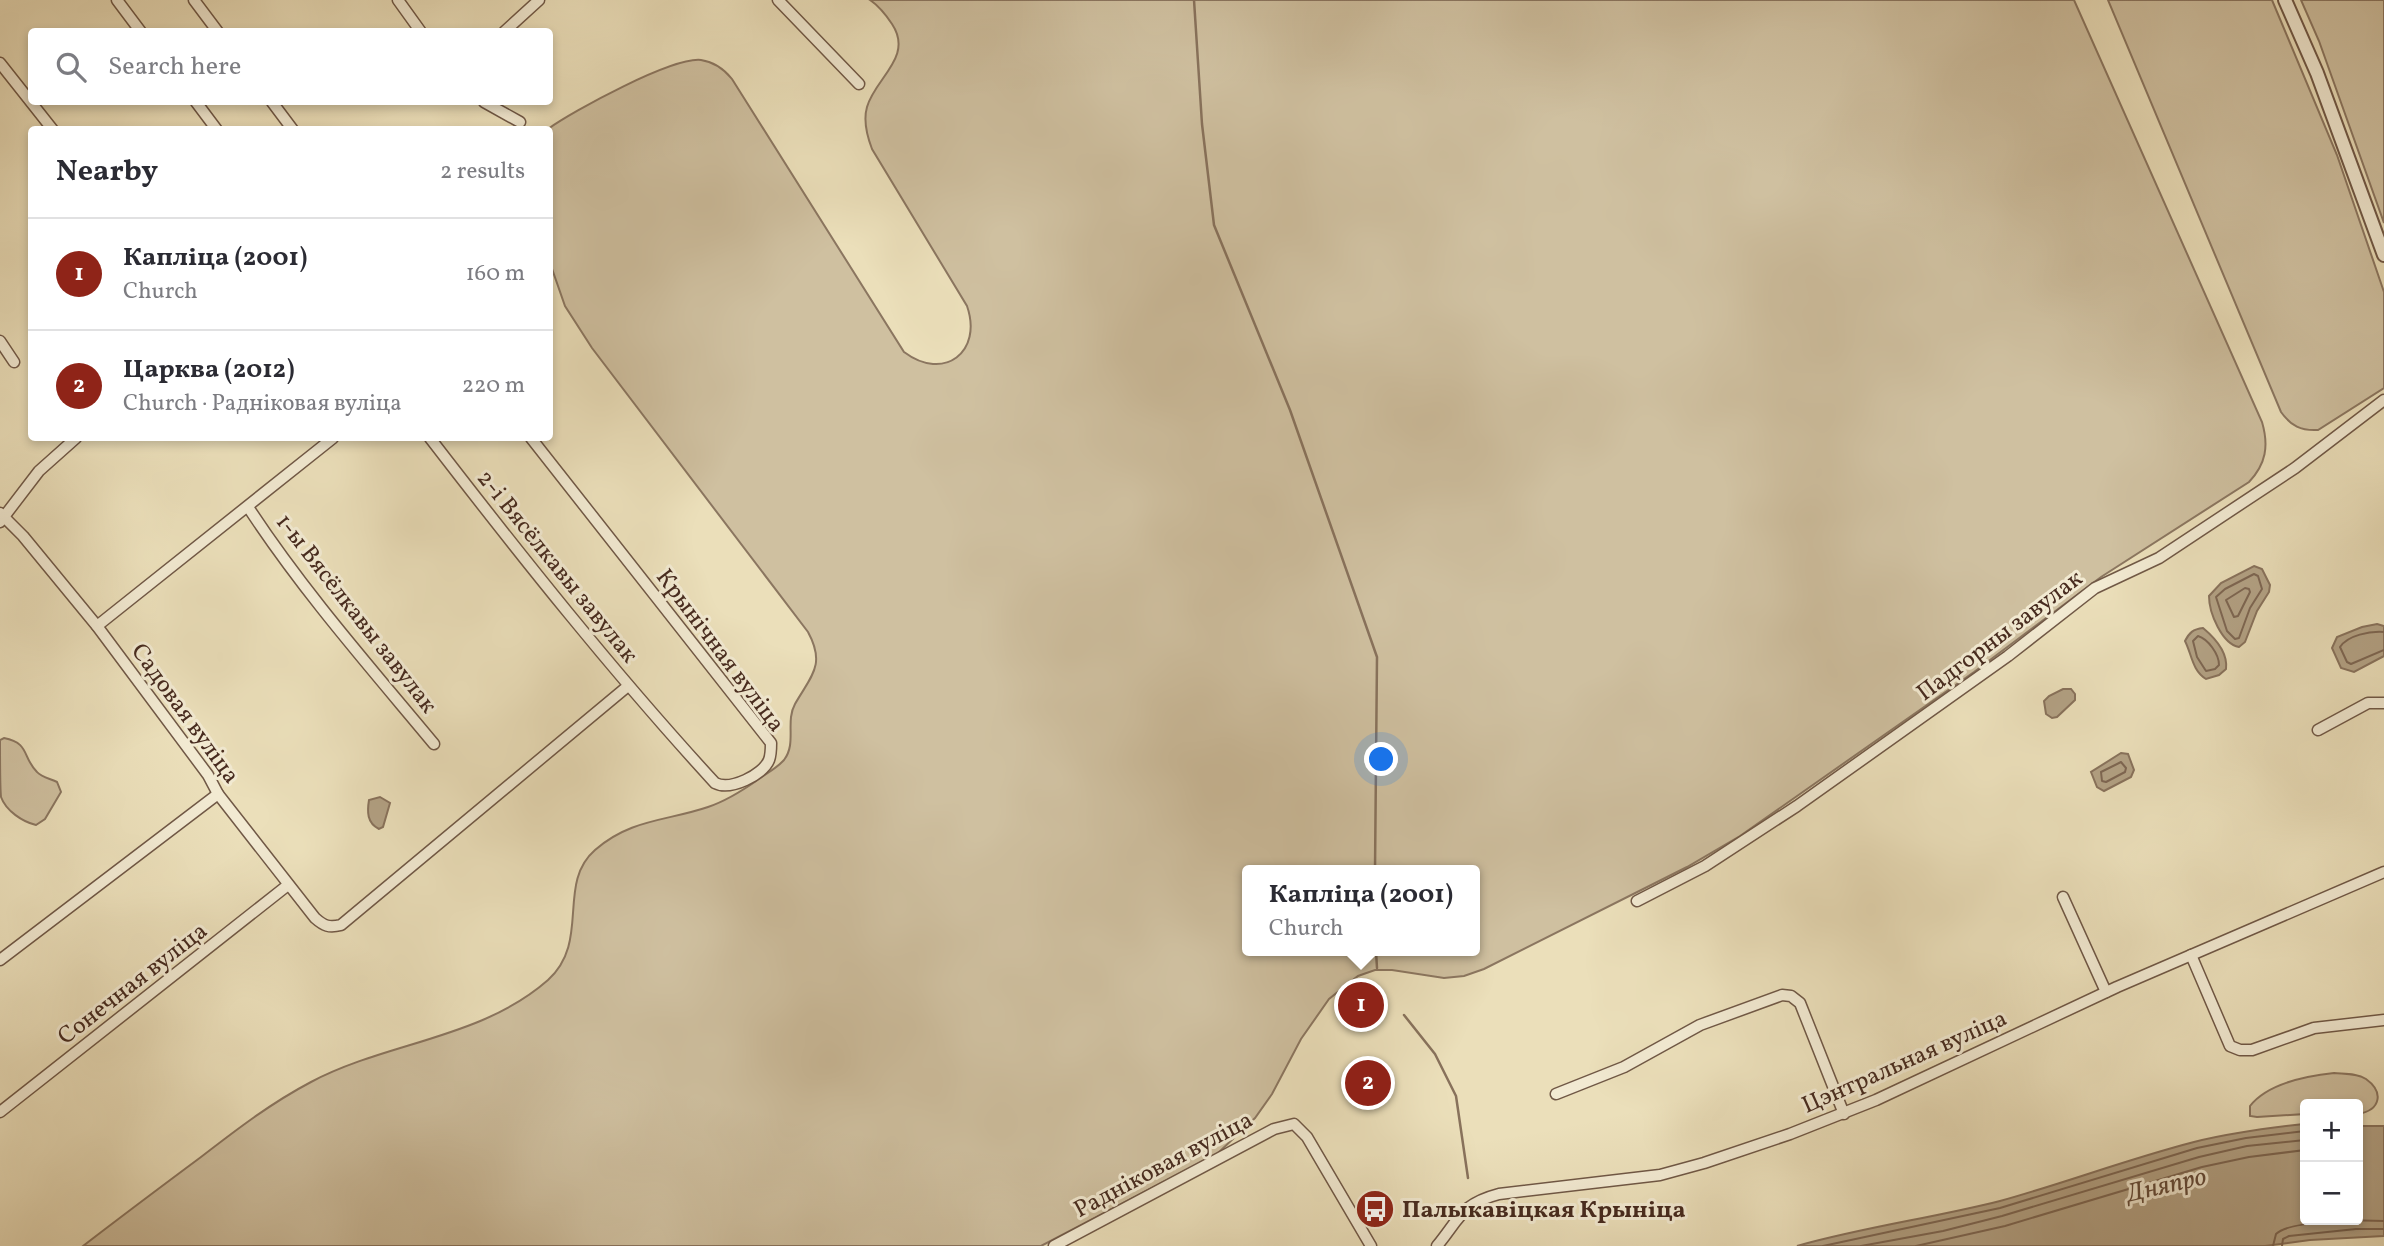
<!DOCTYPE html>
<html lang="en">
<head>
<meta charset="utf-8">
<style>
	:root { --surface:#fff; --page:#f7f7f7; --text:#2b2b33; --muted:#7c7c81; --line:#e1e1e2; --accent:#8f2418 }
	body { margin:0; font-family:Vollkorn,serif; background:var(--page); color:var(--text) }
	.controls { position:absolute; right:21px; bottom:21px; display:grid; overflow:hidden; border-radius:7px; box-shadow:0 4px 10px #0003 }
	.controls button { width:63px; height:63px; display:grid; place-items:center; padding:0; border:0; border-bottom:2px solid var(--line); background:var(--surface); color:var(--text); font:35px sans-serif }
	.you { position:absolute; left:1382px; top:760px; width:24px; height:24px; margin:-18px; border:5px solid #fff; border-radius:50%; background:#1a73e8; box-shadow:0 0 0 10px #1a73e833 }
	.badge { display:grid; place-items:center; width:46px; height:46px; border-radius:50%; background:var(--accent); color:#fff; font-size:23px; font-weight:700 }
	.pin { position:absolute; translate:-50% -50%; border:4px solid #fff; box-shadow:0 2px 7px #0006 }
	.popup { position:absolute; left:1242px; top:865px; width:238px; height:91px; box-sizing:border-box; display:grid; place-content:center; border-radius:7px; background:var(--surface); filter:drop-shadow(0 2px 5px #0005); font-size:23px; white-space:nowrap; color:var(--muted) }
	.popup b { font-size:26px; color:var(--text) }
	.popup::after { content:''; position:absolute; left:50%; top:100%; margin-left:-14px; border:14px solid transparent; border-top-color:var(--surface) }
	.list { margin:0; padding:0; list-style:none }
	h2 { display:flex; justify-content:space-between; align-items:center; height:91px; margin:0; padding:0 28px; font-size:30px }
	h2 small { font-size:23px; font-weight:400; color:var(--muted) }
	.list li { display:grid; grid-template-columns:46px 1fr auto; gap:21px; align-items:center; box-sizing:border-box; height:112px; padding:0 28px; border-top:2px solid var(--line) }
	.list b { display:block; font-size:26px; white-space:nowrap }
	.list p { margin:0; font-size:23px; white-space:nowrap; color:var(--muted) }
	.list em { font-size:23px; font-style:normal; color:var(--muted) }
	.icon { flex:none; width:38px; height:38px; fill:none; stroke:currentColor; stroke-width:2; stroke-linecap:round; stroke-linejoin:round }
	.map { position:relative; flex:none; width:2384px; height:1246px; overflow:hidden }
	.search { position:absolute; background:var(--surface); box-shadow:0 4px 10px #0003; left:28px; top:28px; width:525px; height:77px; display:flex; align-items:center; gap:18px; box-sizing:border-box; padding:0 24px; border-radius:7px; color:var(--muted); font-size:26px }
	.panel { position:absolute; background:var(--surface); box-shadow:0 4px 10px #0003; left:28px; top:126px; width:525px; height:315px; border-radius:7px }
	.map>svg:first-child { display:block }
</style>
</head>
<body>
<div class="map">
<svg width="2384" height="1246" viewBox="0 0 2384 1246">
	<rect width="100%" height="100%" fill="#ebdfba"/>
	<filter id="stains"><feTurbulence type="fractalNoise" baseFrequency=".00286" numOctaves="4"/><feColorMatrix values="0 0 0 0 .2 0 0 0 0 .09 0 0 0 0 .02 0 0 0 .5 -.17"/></filter>
	<radialGradient id="worn" r=".72"><stop offset=".6" stop-color="#630" stop-opacity="0"/><stop offset="1" stop-color="#630" stop-opacity=".3"/></radialGradient>
	<g fill="#cfc0a0" stroke="#8b7660" stroke-width="2" fill-rule="evenodd">
		<path d="M870 0H2074L2262 422C2269 446 2266 464 2249 482L2101 577 1974 672 1740 836 1687 867 1484 969 1464 976 1444 978 1392 970H1375L1358 976 1329 999 1301 1039 1272 1094 1255 1118 1217 1154 1041 1246H83C122 1216 162 1186 201 1157 236 1130 271 1103 311 1082 386 1042 481 1039 548 980 591 941 556 884 595 850 630 819 667 821 708 807 726 801 742 791 759 779 767 773 777 768 784 760 797 743 785 722 795 704 811 676 826 665 808 632L592 348 565 306 550 263 548 129C573 111 672 57 701 60 714 62 724 69 732 79L904 352C944 382 983 352 967 306L872 149C867 136 863 121 867 107 875 78 914 57 892 24 886 15 879 6 870 0ZM1247 870H1475V951H1247Z"/>
		<path d="M2108 0H2272L2337 155 2384 292V388L2318 430C2301 431 2291 426 2281 412Z"/>
		<path d="M2301 0H2384V223L2319 41Z"/>
		<path d="M4 738C30 743 22 757 37 772 41 777 51 779 57 782L61 792 45 819 36 825C23 822 6 811 1 797 0 787 0 753 0 740Z"/>
		<path d="M2334 1073C2344 1074 2357 1073 2366 1079 2384 1092 2381 1110 2358 1114V1104H2305V1114L2257 1117 2250 1116V1106C2268 1083 2306 1076 2334 1073Z"/>
	</g>
	<g fill="#b3a285" stroke="#88725c" stroke-width="2">
		<path d="M2254 566 2262 569 2270 585 2269 592 2257 611 2245 642 2239 647C2222 644 2209 613 2209 596L2221 583Z"/>
		<path d="M2377 624 2384 626V656L2354 672 2341 668 2332 648 2337 637 2362 627Z"/>
		<path d="M2203 628C2215 638 2228 653 2226 669L2219 675 2206 679C2192 670 2192 655 2185 641 2189 633 2193 629 2203 628Z"/>
		<path d="M2063 689H2071L2075 694V700L2057 717 2052 718 2046 714 2044 701 2049 696Z"/>
		<path d="M2121 753 2128 754 2134 770 2131 777 2104 791 2097 787 2091 772Z"/>
		<path d="M380 797 390 803 383 827 379 829C367 823 367 812 369 800Z"/>
		<path d="M2304 1124 2305 1220H2358V1126H2384V1236L2310 1240 2265 1246H1797C1864 1227 1933 1218 2000 1201 2065 1183 2128 1159 2194 1142 2230 1133 2267 1128 2304 1124Z"/>
	</g>
	<g fill="none" stroke-linecap="round" stroke-linejoin="round">
		<g stroke="#7d6652" stroke-width="2">
			<path d="M2254 574 2258 576 2262 589 2250 608 2239 638 2235 639 2227 631 2216 597 2225 589Z"/>
			<path d="M2245 588 2249 589 2250 592 2238 616 2234 617 2226 600Z"/>
			<path d="M2384 632C2370 631 2348 635 2340 647L2347 662 2351 664 2384 650"/>
			<path d="M2198 636C2208 639 2219 654 2219 665L2215 669 2206 671 2197 657 2193 641Z"/>
			<path d="M2121 762 2126 768 2125 772 2106 782 2102 781 2101 772Z"/>
			<path d="M1823 1246 2000 1208 2197 1148 2246 1138 2305 1131"/>
			<path d="M1861 1246 1943 1231 2002 1216 2199 1157 2247 1146 2305 1140"/>
			<path d="M1916 1246 2005 1226 2202 1167 2249 1157 2305 1150"/>
			<path d="M2273 1246 2276 1234C2290 1220 2362 1220 2384 1221"/>
			<path d="M2282 1246 2283 1239 2289 1236 2356 1229H2384"/>
		</g>
		<g stroke="#88725c" stroke-width="2.5">
			<path d="M1194 0 1202 124 1214 225 1290 410 1377 657 1375 870"/>
			<path d="M1376 951 1377 968"/>
			<path d="M1404 1015 1435 1054 1456 1096 1468 1178"/>
		</g>
		<g stroke="#705846" stroke-width="13">
			<g id="minor">
				<path d="M117 0 141 32"/>
				<path d="M194 0 218 32"/>
				<path d="M398 0 421 32"/>
				<path d="M778 0 859 84"/>
				<path d="M504 32 539 0"/>
				<path d="M0 63 53 130"/>
				<path d="M196 102 217 130"/>
				<path d="M272 102 293 130"/>
				<path d="M484 102 520 122"/>
				<path d="M0 341 14 362"/>
				<path d="M430 438C521 556 614 673 715 783 730 791 763 775 769 760 771 755 771 748 771 743L531 438"/>
				<path d="M248 507C303 591 370 667 434 744"/>
				<path d="M0 513 23 536 97 626 208 775 218 794 315 918C324 926 329 928 341 925L628 686"/>
				<path d="M0 522 39 471 76 438"/>
				<path d="M97 626 333 438"/>
				<path d="M2318 730 2368 703H2384"/>
				<path d="M2063 897 2106 992"/>
				<path d="M1637 901 1705 866 1797 806 2008 656 2095 588 2159 558 2295 468 2384 400"/>
				<path d="M2191 955 2230 1046 2240 1050H2252L2314 1028 2384 1020"/>
				<path d="M0 960 218 794"/>
				<path d="M1556 1094 1624 1067 1700 1025 1782 995 1791 996 1800 1003 1844 1114"/>
				<path d="M0 1112 288 885"/>
				<path d="M1054 1246 1274 1129 1294 1124 1307 1137 1371 1246"/>
				<path d="M1437 1246C1460 1218 1461 1204 1499 1194L1660 1175 1704 1163 1790 1134 1876 1100 2117 987 2384 872"/>
			</g>
		</g>
		<g stroke="#705846" stroke-width="16">
			<path id="tertiary" d="M2285 0 2317 73 2384 255"/>
		</g>
		<use href="#minor" stroke="#f2ead2" stroke-width="10"/>
		<use href="#tertiary" stroke="#f2ead2" stroke-width="12"/>
	</g>
	<defs>
		<g id="bus-disc" transform="scale(2.0125)"><circle r="9.5" fill="#8f2418" stroke="#f2ead2"/><path d="M-5-6H5V4H4V6H2V4H-2V6H-4V4H-5ZM-3.5-4V0h7V-4ZM-3.5 1.2v1.5H-2V1.2ZM2 1.2v1.5H3.5V1.2Z" fill="#fff"/></g>
	</defs>
	<g fill-rule="evenodd">
		<use href="#bus-disc" x="1375" y="1209"/>
	</g>
	<g text-anchor="middle" stroke-width="6" stroke-linejoin="round" paint-order="stroke">
		<g font-size="24" fill="#472b1f" stroke="#f2ead2">
			<text transform="translate(558 566) rotate(51)" y="8">2-і Вясёлкавы завулак</text>
			<text transform="translate(357 613) rotate(52)" y="8">1-ы Вясёлкавы завулак</text>
			<text transform="translate(1999 635) rotate(-37)" y="8">Падгорны завулак</text>
			<text transform="translate(721 650) rotate(53)" y="8">Крынічная вуліца</text>
			<text transform="translate(186 713) rotate(54)" y="8">Садовая вуліца</text>
			<text transform="translate(132 983) rotate(-38)" y="8">Сонечная вуліца</text>
			<text transform="translate(1904 1061) rotate(-24)" y="8">Цэнтральная вуліца</text>
			<text transform="translate(1163 1164) rotate(-28)" y="8">Радніковая вуліца</text>
		</g>
		<g font-size="24" font-weight="bold" fill="#472b1f" stroke="#f2ead2" text-anchor="start">
			<text x="1402" y="1217">Палыкавіцкая Крыніца</text>
		</g>
		<g font-size="26" font-style="italic" fill="#624938" stroke="#f2ead2">
			<text transform="translate(2166 1184) rotate(-13)" y="9">Дняпро</text>
		</g>
	</g>
	<rect width="100%" height="100%" filter="url(#stains)"/>
	<rect width="100%" height="100%" fill="url(#worn)"/>
</svg>
<div class="controls">
<button>+</button>
<button>−</button>
</div>
<div class="you"></div>
<div class="pin badge" style="left:1361px;top:1005px">1</div>
<div class="popup"><b>Капліца (2001)</b>Church</div>
<div class="pin badge" style="left:1368px;top:1083px">2</div>
<div class="search"><svg class="icon" aria-label="search" viewBox="0 0 24 24"><circle cx="10" cy="10" r="6"/><path d="M15 15l6 6"/></svg>Search here</div>
<section class="panel">
<h2>Nearby<small>2 results</small></h2>
<ul class="list">
<li><span class="badge">1</span><div><b>Капліца (2001)</b><p>Church</p></div><em>160 m</em></li>
<li><span class="badge">2</span><div><b>Царква (2012)</b><p>Church · Радніковая вуліца</p></div><em>220 m</em></li>
</ul>
</section>
</div>
</body>
</html>
